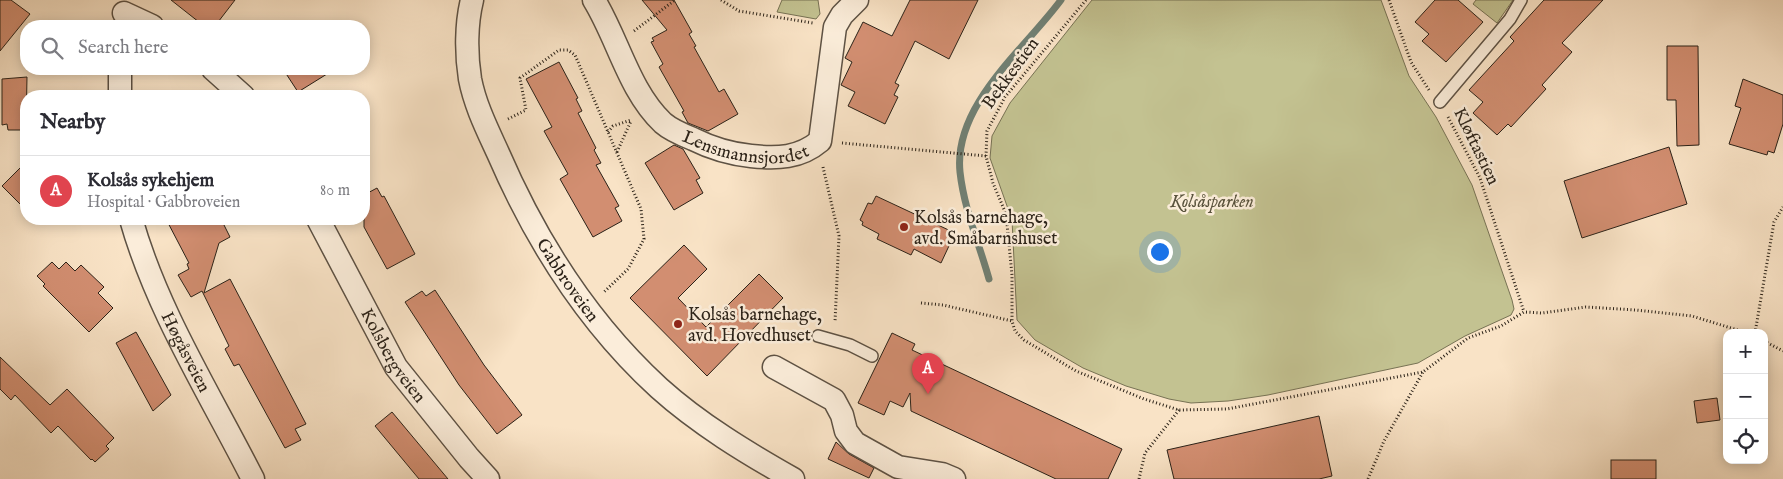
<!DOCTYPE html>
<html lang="en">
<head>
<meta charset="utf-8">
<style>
	:root { --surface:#fff; --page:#f7f7f7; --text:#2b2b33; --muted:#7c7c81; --line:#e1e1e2; --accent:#8f2418 }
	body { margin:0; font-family:"IM FELL English",serif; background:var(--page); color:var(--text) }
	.controls { position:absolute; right:15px; bottom:15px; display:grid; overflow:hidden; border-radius:10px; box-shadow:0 2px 12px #0003 }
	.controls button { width:45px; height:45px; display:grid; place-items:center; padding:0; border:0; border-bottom:1px solid var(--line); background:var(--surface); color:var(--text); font:25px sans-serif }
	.you { position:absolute; left:1159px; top:251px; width:18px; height:18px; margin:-12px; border:4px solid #fff; border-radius:50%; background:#1a73e8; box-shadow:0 0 0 8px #1a73e833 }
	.badge { display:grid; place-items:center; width:32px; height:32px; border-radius:50%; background:var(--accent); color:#fff; font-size:16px; font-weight:700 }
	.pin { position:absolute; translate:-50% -41px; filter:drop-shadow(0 1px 2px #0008) }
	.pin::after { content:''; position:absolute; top:26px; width:18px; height:15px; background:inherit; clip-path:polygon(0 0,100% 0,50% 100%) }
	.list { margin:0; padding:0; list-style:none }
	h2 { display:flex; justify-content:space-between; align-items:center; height:65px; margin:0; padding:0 20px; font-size:21px }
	h2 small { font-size:16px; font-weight:400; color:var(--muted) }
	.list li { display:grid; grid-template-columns:32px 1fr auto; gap:15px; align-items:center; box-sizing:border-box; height:70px; padding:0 20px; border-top:1px solid var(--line) }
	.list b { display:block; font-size:19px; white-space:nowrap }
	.list p { margin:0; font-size:16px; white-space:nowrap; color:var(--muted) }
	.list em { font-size:16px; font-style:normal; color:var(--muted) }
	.icon { flex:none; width:28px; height:28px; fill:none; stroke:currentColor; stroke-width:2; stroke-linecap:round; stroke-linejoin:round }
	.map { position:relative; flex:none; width:1783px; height:479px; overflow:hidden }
	.search { position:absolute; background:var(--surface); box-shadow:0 2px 12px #0003; left:20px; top:20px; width:350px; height:55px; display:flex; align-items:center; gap:12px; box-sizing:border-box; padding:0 18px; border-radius:20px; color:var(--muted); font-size:19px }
	.panel { position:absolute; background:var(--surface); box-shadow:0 2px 12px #0003; left:20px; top:90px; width:350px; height:135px; border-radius:20px }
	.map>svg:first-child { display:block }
</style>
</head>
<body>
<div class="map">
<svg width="1783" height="479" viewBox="0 0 1783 479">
	<rect width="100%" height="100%" fill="#f9e3c6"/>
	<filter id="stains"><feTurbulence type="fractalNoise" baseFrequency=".004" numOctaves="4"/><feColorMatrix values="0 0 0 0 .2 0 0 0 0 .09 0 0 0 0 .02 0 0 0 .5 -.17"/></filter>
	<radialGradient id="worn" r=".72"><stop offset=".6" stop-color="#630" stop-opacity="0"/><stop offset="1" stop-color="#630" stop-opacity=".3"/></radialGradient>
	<g fill="#c3c291" stroke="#777254">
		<path d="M782 0H818L820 14 816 19 777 12Z"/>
		<path d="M1092 0H1381L1409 76 1436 117 1472 185 1512 300 1514 309 1511 315 1465 336 1418 363 1268 395 1228 401 1191 403 1169 399 1126 386 1083 368 1035 340 1017 320 1012 220 990 158 992 136 1010 103Z"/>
		<path d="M1476 0H1513L1497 23 1473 4Z"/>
	</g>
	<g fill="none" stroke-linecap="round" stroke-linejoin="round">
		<path stroke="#708074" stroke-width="7" d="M989 279C979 243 964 209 960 172 953 105 1025 49 1061 0"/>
	</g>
	<g fill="#d28e71" stroke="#2b2218">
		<path d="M0 0H11L30 14 0 51Z"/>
		<path d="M171 0H235L215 26H204Z"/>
		<path d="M642 0H674L692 32 689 34 696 46 694 47 719 92 724 89 738 114 708 131 688 123 682 112 684 111 659 67 663 64 651 42 654 41 652 38 667 30Z"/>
		<path d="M910 0H978L949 59 915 41 895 83 899 85 894 95 898 97 885 124 848 106 855 92 841 85 852 62 845 58 863 22 892 36Z"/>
		<path d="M1435 0H1458L1483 22 1446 62 1422 41 1429 34 1415 22Z"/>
		<path d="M1544 0H1603L1562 43 1572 52 1542 85 1546 89 1511 127 1508 124 1497 135 1473 113 1483 102 1469 90 1514 41 1510 37Z"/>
		<path d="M1667 46H1698L1699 145 1677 146 1676 100H1667Z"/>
		<path d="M559 62 578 98 576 99 582 111 578 113 596 148 594 150 601 163 596 165 619 206 615 208 622 221 593 237 560 179 568 174 544 131 552 127 526 79Z"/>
		<path d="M283 69H335L298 92Z"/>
		<path d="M27 77 26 130H8L7 124 2 125V79Z"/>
		<path d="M1743 79 1783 95V124L1774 153 1768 151 1767 155 1729 144 1741 108 1735 106Z"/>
		<path d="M674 145 683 149 700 178 696 180 703 193 674 210 645 163Z"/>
		<path d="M1669 147 1687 204 1582 238 1564 181Z"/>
		<path d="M26 162V210L2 186Z"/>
		<path d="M377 188 382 197 384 196 415 254 387 269 364 227V195Z"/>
		<path d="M876 196 955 233 941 263 914 249 911 255 877 239 879 234 862 225 863 222 860 220 868 203 872 204Z"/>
		<path d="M166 219H221L230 237 219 243 204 293 230 279 306 424 295 429 301 440 285 448 239 364 234 366 225 349 229 346 202 291 191 297 178 275 189 269 187 264 189 263Z"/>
		<path d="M684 245 707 269 678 298 706 327 759 274 783 298 707 376 630 298Z"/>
		<path d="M52 262 59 269 66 262 75 271 81 265 104 287 98 293 113 308 89 332 43 286 45 284 37 276Z"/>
		<path d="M435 290 484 365 522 415 497 434 459 385 405 302 422 291 426 296Z"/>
		<path d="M136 332 171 395 153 411 116 343Z"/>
		<path d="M892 333 915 344 912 350 1122 449 1108 479H1056L911 411 910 393 903 407 890 401 884 415 858 403Z"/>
		<path d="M0 357 50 405 67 389 114 438 106 446 109 449 95 462 92 459 91 460 58 426 51 433 15 395 11 400 0 389Z"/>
		<path d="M1717 398 1720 420 1697 423 1694 401Z"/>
		<path d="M392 412 448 479H419L375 426Z"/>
		<path d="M1319 416 1332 476 1319 479H1174L1167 450Z"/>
		<path d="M836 442 849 454 874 468 869 478 828 459Z"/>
		<rect x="1611" y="460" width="45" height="19"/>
	</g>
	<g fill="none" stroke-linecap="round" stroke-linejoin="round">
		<g stroke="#5e5244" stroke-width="14">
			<g id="service">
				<path d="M1440 102 1510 19 1521 0"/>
				<path d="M818 336 850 345 872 356"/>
			</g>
		</g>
		<g stroke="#5e5244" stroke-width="25">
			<g id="minor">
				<path id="s1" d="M472 0C466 24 466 54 470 79 475 105 487 129 498 153 536 241 588 323 659 388 699 424 747 453 793 479"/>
				<path id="s2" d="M594 0C618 39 629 91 663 123 671 130 683 135 693 139 711 148 731 154 751 156 777 159 800 158 820 141L835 27 842 15 857 0"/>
				<path d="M124 13 152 26"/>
				<path d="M213 69 243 96"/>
				<path d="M120 96V69"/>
				<path id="s3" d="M131 219C157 311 210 394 253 479"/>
				<path id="s4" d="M318 219 396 367 469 458 488 479"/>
				<path d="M774 367 834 400 842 415 846 431 855 443 898 467 942 474 954 479"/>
			</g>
		</g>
		<g stroke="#2b2218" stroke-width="3" stroke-dasharray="1 2.5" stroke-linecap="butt">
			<path d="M721 0 739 11 813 23"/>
			<path d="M1086 0 1005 97 987 131 986 156 993 183 1006 214 1012 275V321L1015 331 1024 340 1076 371 1144 399 1179 410 1227 409 1423 372 1468 338 1501 326 1524 312 1542 313 1586 307 1636 310 1692 316 1747 333"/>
			<path d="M1389 0 1411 62 1429 90"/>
			<path d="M634 31 675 0"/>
			<path d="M1448 117 1480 178 1524 312"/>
			<path d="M508 119 526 110 520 78 559 50H568L575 55 641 209 644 239 628 269 604 292"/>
			<path d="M608 132 613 126 631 120"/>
			<path d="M842 143 986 156"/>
			<path d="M617 152 631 121"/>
			<path d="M823 167 839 236 835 322"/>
			<path d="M921 303 943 305 1012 321"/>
			<path d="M1755 333 1774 222 1783 207"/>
			<path d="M1764 341 1783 351"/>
			<path d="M1139 479 1145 453 1179 410"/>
			<path d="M1368 479 1384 441 1423 372"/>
		</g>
		<use href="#service" stroke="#fbedda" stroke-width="11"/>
		<use href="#minor" stroke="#fbedda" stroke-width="22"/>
	</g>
	<g fill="#8f2418" stroke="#fbedda" stroke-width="2">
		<circle cx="904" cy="227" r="5"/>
		<circle cx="678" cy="324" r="5"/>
	</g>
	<g text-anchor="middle" stroke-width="5" stroke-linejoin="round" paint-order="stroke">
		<g font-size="18" fill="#2b2218" stroke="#fbedda">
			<text transform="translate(1010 73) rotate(-54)" y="6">Bekkestien</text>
			<text dy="6" stroke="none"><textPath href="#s2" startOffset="230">Lensmannsjordet</textPath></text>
			<text transform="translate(1477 146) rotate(64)" y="6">Kløftastien</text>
			<text dy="6" stroke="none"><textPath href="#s1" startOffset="304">Gabbroveien</textPath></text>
			<text dy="6" stroke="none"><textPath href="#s3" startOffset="144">Høgåsveien</textPath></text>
			<text dy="6" stroke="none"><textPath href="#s4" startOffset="156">Kolsbergveien</textPath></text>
		</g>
		<g font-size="18" font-style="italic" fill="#59523c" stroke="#fbedda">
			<text x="1212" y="207">Kolsåsparken</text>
		</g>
		<g font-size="18" fill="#2b2218" stroke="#fbedda" text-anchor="start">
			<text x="914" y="223">Kolsås barnehage,<tspan x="914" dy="21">avd. Småbarnshuset</tspan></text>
			<text x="688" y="320">Kolsås barnehage,<tspan x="688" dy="21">avd. Hovedhuset</tspan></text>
		</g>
	</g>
	<rect width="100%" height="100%" filter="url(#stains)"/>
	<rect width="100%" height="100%" fill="url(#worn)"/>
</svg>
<div class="controls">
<button>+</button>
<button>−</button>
<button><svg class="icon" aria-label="locate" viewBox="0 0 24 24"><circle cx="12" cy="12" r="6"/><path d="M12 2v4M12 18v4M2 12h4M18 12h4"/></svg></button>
</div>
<div class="you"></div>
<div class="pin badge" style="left:928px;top:394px;background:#e0444e">A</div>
<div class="search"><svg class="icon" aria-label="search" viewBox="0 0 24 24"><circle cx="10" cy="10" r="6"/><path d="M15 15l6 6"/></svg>Search here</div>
<section class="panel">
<h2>Nearby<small></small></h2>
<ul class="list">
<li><span class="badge" style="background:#e0444e">A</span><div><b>Kolsås sykehjem</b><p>Hospital · Gabbroveien</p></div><em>80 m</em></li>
</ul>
</section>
</div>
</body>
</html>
